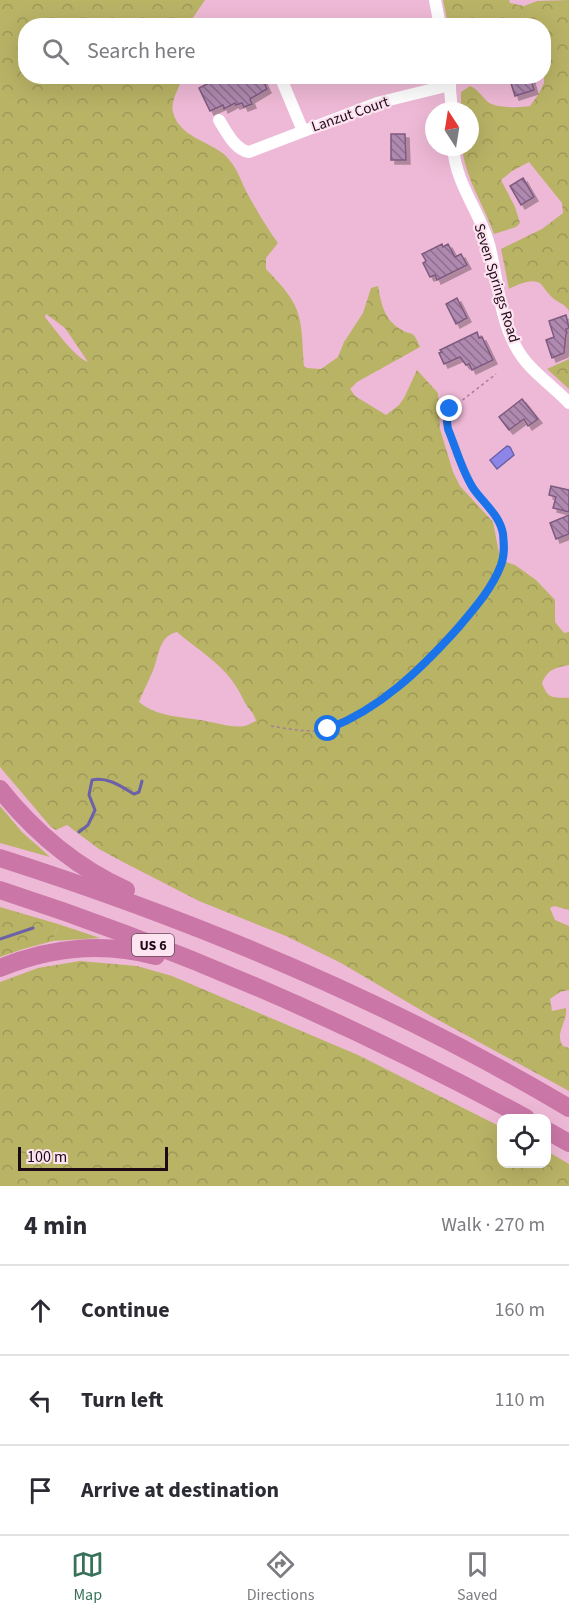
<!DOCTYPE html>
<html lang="en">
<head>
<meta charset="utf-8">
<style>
	:root { --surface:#fff; --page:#f7f7f7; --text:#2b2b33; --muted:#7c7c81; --line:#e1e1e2; --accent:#38715a }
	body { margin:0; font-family:"Source Sans 3",sans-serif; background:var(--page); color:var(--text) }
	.controls { position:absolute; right:18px; bottom:18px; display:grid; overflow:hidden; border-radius:12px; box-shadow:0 6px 24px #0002 }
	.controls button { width:54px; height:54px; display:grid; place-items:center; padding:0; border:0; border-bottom:2px solid var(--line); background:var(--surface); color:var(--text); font:30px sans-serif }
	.compass { position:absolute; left:425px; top:102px; width:54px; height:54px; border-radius:50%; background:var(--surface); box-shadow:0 6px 24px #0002; rotate:348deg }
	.scale { position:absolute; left:18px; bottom:15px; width:150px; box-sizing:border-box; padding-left:6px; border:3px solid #1c0a15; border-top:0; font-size:16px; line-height:21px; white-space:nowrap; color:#1c0a15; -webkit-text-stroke:4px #fee3f1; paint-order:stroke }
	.stop { position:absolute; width:18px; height:18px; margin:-14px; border:4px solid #1a73e8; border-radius:50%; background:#fff }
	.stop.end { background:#1a73e8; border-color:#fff; box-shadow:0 2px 6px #0008 }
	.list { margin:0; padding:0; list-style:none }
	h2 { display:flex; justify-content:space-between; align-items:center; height:78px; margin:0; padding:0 24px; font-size:26px }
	h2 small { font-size:20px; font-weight:400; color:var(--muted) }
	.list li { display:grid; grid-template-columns:39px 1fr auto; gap:18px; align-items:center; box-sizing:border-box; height:90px; padding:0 24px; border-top:2px solid var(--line) }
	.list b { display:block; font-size:22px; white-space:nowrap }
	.list em { font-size:20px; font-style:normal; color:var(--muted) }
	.icon { flex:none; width:33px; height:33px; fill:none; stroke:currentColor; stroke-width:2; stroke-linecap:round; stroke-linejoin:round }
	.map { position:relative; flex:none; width:569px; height:1186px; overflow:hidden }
	.search { position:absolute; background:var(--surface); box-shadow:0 6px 24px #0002; left:18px; right:18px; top:18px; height:66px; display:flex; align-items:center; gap:15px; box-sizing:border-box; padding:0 21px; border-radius:24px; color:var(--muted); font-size:22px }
	.sheet { height:348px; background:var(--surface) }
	nav { display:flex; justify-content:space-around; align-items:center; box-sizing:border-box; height:84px; border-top:2px solid var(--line); background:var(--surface); font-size:16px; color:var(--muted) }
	nav a { display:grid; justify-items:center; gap:3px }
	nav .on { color:var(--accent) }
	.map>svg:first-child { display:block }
</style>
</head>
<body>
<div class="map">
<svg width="569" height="1186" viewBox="0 0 569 1186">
	<defs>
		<pattern id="forest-crowns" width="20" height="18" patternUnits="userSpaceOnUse" patternTransform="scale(1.5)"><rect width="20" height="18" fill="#b9b366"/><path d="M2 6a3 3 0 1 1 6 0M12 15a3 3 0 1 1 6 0" fill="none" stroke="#9e9958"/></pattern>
		<pattern id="building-back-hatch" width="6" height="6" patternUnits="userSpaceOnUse" patternTransform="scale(1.5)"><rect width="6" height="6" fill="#af89b0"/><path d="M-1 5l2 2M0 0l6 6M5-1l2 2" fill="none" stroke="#8e6e8e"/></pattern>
		<filter id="shadow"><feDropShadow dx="4" dy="4" stdDeviation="0" flood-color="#0004"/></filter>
	</defs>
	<rect width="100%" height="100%" fill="#eeb9d6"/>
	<g fill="#b9b366">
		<path d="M0 806 22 832 50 857 0 843Z"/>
		<path d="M58 924 100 938 53 941Z"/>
	</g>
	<g fill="url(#forest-crowns)" fill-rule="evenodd">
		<path d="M0 0H205L188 25 26 26V76L183 77C180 86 170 102 173 112 179 137 209 141 225 155 236 166 240 178 246 191 256 209 266 227 278 243L266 258V269C303 307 301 314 304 366L307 368 321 369 338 357 344 342 363 313 371 288 378 286C381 303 384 319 400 329 413 337 412 328 420 347L357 382 350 389 355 396 386 415 399 405 404 398 417 370 438 393 440 429 453 472 460 486 493 522 499 553 506 562 515 565 536 580 555 600V622L564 633 569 632V665C555 668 548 669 542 683 548 700 553 697 569 698V910L554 906 550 908 555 920 569 926V990L560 992 550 999 552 1011 566 1008C568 1021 554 1034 563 1046L569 1048V1091L431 1016 341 963 286 936 199 901 123 862 99 849 67 825 56 830 51 827 0 767ZM46 314 65 328 88 362C74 357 55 329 45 317ZM177 632C204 655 229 667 244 701 248 709 254 712 256 721 253 722 250 724 248 725 236 729 222 724 210 722 186 716 160 719 139 702 142 693 147 685 151 675 159 660 157 636 177 632Z"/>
		<path d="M443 0H509L510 3 524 6 537 1 569 0V311C565 304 561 304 554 299 549 295 545 289 541 284 533 277 517 285 509 289L501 249 542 229 563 213 562 203 529 162 512 171 501 180 515 207 520 223 516 227 494 234C484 205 465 178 462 147H470V111H461V92L470 86C479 90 481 96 488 102 495 108 520 108 530 106L538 95 544 83V26L448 25Z"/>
		<path d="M569 359V389L547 369Z"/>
		<path d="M0 907 58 924 53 941 23 949 0 957Z"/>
		<path d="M80 961 137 966 172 976 358 1055 501 1127 502 1164H546L547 1151 569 1164V1186H0V982L38 968Z"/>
	</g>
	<path fill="#8d86e8" stroke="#6b61a9" stroke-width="1.5" d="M507 446 510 447 514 455 497 469 490 460Z"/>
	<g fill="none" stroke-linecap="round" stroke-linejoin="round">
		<g stroke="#6b61a9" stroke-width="3">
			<path d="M79 832 88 825 95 810 89 795 92 780C107 776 122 787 134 794L139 792 142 781"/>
			<path d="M0 939 33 928"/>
		</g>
	</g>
	<g fill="url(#building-back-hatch)" stroke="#7e5a7f" stroke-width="1.5" filter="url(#shadow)">
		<path d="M210 76H261L267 89 250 99 252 104 244 107 242 103 236 105 235 103 224 109 223 105 210 111 199 88 213 81Z"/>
		<path d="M515 76H530L534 90 515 96 510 80 516 79Z"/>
		<path d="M391 134H405L406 160H391Z"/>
		<path d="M523 178 534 197 521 205 510 186Z"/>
		<path d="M442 244 443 247 448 244 455 257 461 254 467 265 437 280 435 275 430 277 423 263 426 261 422 254Z"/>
		<path d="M457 298 467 318 456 324 446 304Z"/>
		<path d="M566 315 569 328 566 329 567 333 566 334 564 353 552 358 546 340 554 337 549 321Z"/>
		<path d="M477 332 479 338 482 337 493 360 472 370 469 364 466 365 460 357 444 364 439 353 442 352 440 350Z"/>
		<path d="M522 399 538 419 528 426 524 419 509 430 499 417Z"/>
		<path d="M551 486 569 490V512L553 508 556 497 549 495Z"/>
		<path d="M569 515V534L556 539 550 523Z"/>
	</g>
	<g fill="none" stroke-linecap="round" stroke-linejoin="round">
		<g stroke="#a87f96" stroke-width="1.5" stroke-dasharray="3 3" stroke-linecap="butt">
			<path d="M461 81 469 76"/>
			<path d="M271 726C290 729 311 734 330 728 378 714 502 603 504 551 505 520 488 511 473 488 462 471 456 448 448 429L447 422 451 409 496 374"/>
		</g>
		<g stroke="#fff" stroke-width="12">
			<path d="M435 0 440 26"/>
			<path d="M280 76 303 131"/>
			<path d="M449 79 452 111"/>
			<path d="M219 120C226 131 235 150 249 152L377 103 450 85"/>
			<path d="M453 147C456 184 477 207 488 241 498 275 498 315 516 347 528 370 551 384 569 403"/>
		</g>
		<g stroke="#ca77a7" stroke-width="18">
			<path d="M0 789C34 832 76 867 126 890"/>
			<path d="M0 858C197 921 391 1002 569 1108"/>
			<path d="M0 890C182 949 358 1027 526 1118"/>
			<path d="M0 968C50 947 104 942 156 956"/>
			<path d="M546 1130 569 1143"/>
		</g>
	</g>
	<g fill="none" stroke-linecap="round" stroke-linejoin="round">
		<path stroke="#1a73e8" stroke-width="8" d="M328 729C381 708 420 670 457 629 473 610 492 589 501 565 505 555 504 544 503 534 500 515 483 503 473 488 462 471 456 448 448 429L447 422 450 409"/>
	</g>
	<g text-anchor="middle" stroke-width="4.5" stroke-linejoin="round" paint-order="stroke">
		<rect fill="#fee3f1" stroke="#604b57" stroke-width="1.5" x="132" y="934" width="42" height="22" rx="4.5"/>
		<g font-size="14" font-weight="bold" fill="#1c0a15">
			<text x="153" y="950">US 6</text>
		</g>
		<g font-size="15" fill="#1c0a15" stroke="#fee3f1">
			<text transform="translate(350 114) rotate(-19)" y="5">Lanzut Court</text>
			<text transform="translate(497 283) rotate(73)" y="5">Seven Springs Road</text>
		</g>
	</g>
</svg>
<div class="controls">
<button><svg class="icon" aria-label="locate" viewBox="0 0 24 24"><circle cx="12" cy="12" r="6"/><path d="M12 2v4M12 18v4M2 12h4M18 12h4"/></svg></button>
</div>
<svg class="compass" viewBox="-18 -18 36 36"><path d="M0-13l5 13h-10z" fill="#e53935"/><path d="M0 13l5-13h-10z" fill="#7c7c81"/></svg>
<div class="scale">100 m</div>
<div class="stop" style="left:328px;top:729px"></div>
<div class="stop end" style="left:450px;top:409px"></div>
<div class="search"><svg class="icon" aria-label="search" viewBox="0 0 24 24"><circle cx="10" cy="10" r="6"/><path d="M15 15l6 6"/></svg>Search here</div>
</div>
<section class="sheet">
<h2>4 min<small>Walk · 270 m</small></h2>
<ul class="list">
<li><svg class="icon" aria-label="ahead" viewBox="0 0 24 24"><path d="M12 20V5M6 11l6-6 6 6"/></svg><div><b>Continue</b></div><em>160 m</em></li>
<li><svg class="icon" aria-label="left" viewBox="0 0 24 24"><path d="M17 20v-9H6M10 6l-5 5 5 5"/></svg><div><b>Turn left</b></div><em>110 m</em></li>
<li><svg class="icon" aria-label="arrive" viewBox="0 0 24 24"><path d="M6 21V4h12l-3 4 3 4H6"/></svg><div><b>Arrive at destination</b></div></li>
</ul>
</section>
<nav>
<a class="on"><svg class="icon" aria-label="map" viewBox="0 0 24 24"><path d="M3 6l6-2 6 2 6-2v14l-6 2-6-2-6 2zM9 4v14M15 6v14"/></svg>Map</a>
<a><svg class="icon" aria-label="directions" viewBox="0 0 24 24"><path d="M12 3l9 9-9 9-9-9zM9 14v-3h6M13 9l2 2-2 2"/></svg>Directions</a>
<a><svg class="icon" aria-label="saved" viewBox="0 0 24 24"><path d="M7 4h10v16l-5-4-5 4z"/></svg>Saved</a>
</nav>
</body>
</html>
